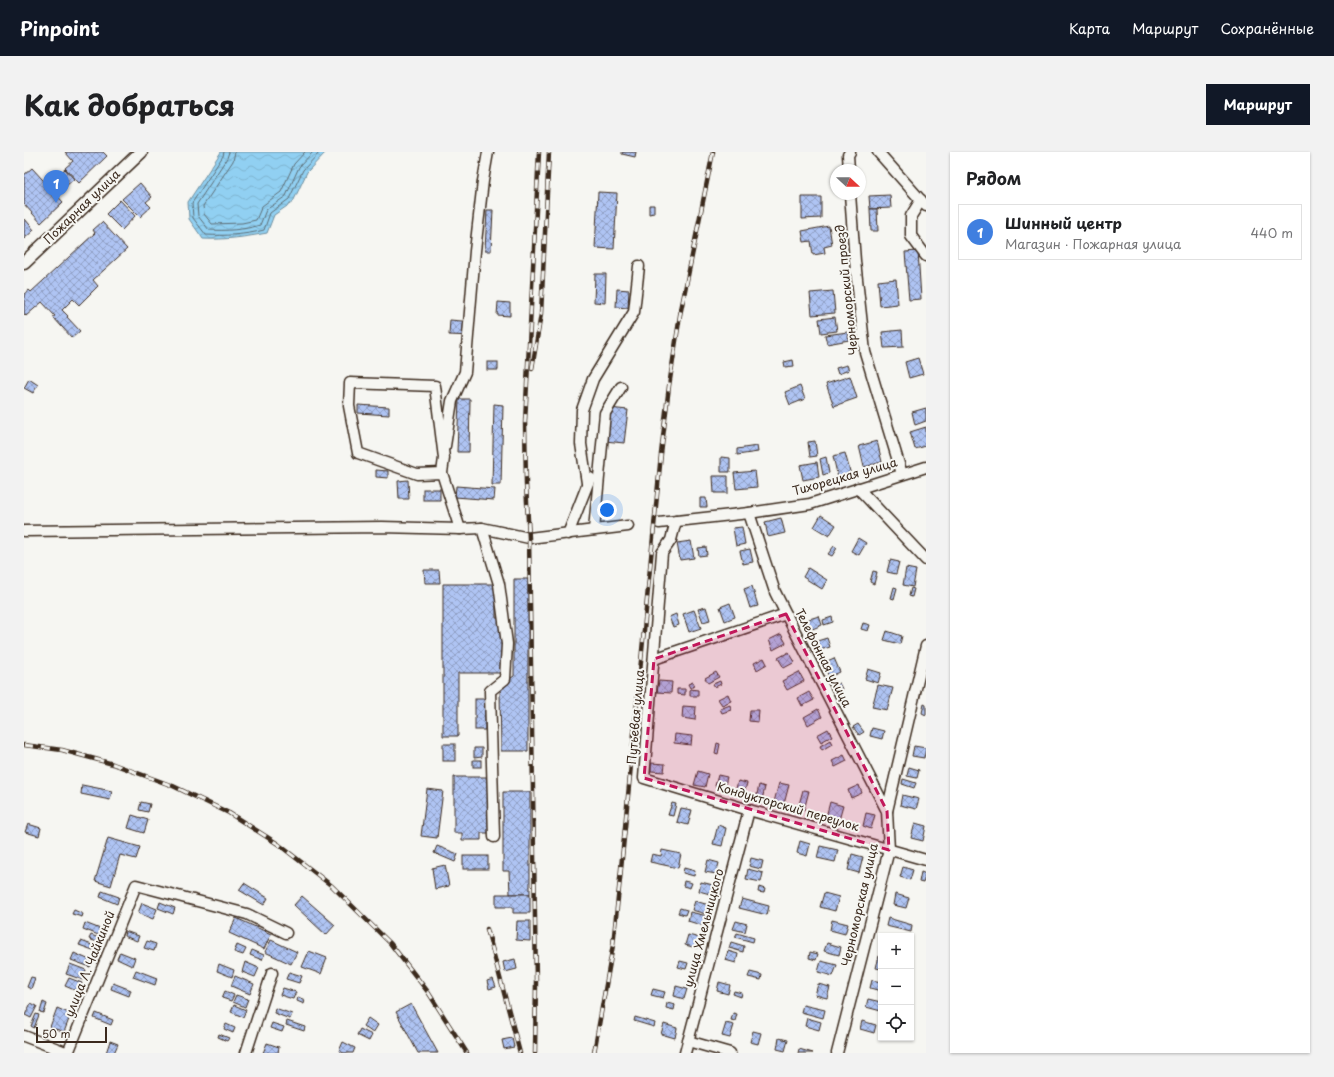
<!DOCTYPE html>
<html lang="ru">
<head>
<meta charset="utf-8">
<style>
	:root { --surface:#fff; --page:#f2f2f2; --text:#202124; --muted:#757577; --line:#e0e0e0; --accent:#111827 }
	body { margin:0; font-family:"Playpen Sans",sans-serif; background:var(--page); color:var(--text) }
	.controls { position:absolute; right:12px; bottom:12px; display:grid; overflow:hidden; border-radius:0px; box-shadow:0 1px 3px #0004 }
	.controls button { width:36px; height:36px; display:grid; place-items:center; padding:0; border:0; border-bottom:1px solid var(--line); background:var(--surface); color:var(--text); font:20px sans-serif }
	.compass { position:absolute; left:806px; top:12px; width:36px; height:36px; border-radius:50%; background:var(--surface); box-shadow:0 1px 3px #0004; rotate:112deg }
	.scale { position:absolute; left:12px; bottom:10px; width:71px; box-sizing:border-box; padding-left:4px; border:2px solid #3b2a1e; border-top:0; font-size:11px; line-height:14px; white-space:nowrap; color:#3b2a1e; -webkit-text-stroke:3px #f6f6f2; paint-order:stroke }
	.you { position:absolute; left:583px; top:358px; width:14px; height:14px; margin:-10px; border:3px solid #fff; border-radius:50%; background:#1a73e8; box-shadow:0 0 0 6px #1a73e833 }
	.badge { display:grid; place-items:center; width:26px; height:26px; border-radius:50%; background:var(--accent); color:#fff; font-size:13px; font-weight:700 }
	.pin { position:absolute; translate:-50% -33px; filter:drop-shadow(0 1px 2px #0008) }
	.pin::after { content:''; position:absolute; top:21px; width:14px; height:12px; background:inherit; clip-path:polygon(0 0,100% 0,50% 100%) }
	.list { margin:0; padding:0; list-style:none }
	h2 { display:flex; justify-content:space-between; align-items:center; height:52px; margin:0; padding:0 16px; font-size:17px }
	h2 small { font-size:13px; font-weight:400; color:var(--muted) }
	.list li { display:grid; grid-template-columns:26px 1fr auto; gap:12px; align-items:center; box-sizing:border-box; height:56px; margin:0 8px 8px; padding:0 8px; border:1px solid var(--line); border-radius:0px }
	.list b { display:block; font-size:15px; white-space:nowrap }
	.list p { margin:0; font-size:13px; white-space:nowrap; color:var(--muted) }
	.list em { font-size:13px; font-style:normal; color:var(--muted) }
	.icon { flex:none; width:22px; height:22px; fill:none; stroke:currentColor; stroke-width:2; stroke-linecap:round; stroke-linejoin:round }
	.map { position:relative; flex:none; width:902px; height:901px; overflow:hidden; border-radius:0px }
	header { display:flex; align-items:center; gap:24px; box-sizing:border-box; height:56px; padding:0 20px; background:var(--accent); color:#fff }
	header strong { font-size:19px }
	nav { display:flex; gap:22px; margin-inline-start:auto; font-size:14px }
	.intro { display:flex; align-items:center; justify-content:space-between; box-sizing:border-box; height:96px; padding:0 24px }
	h1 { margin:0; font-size:28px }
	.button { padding:10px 18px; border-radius:0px; background:var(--accent); color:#fff; font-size:14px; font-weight:700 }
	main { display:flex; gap:24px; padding:0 24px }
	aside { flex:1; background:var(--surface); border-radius:0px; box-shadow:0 1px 3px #0004 }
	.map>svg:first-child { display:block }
</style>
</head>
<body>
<header>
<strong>Pinpoint</strong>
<nav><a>Карта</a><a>Маршрут</a><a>Сохранённые</a></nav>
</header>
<div class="intro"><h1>Как добраться</h1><a class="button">Маршрут</a></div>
<main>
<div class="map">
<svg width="902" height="901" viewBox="0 0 902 901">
	<defs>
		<pattern id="water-waves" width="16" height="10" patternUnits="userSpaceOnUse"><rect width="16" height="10" fill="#91d0f2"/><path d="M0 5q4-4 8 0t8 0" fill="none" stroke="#7eb3cf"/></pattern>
		<pattern id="building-cross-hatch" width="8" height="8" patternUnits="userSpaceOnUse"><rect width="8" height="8" fill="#afc4f3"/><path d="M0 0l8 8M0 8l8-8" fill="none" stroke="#909fc4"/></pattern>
	</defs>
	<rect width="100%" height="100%" fill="#f6f6f2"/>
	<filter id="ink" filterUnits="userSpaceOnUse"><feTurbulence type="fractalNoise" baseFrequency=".025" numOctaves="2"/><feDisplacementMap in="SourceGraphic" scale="8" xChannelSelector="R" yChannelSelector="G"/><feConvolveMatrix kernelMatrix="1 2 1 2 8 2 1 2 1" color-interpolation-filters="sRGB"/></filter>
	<g filter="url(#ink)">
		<path fill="url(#water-waves)" stroke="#6f8e9d" d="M197 0H302L283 20 269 50 250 63 243 81C222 85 201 88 179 87L165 67 164 50Z"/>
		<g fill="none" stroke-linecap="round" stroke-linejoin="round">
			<g stroke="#5d6c73" stroke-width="1">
				<path d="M200 0 199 4 168 51 169 66 182 83C201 84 221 83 240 78L246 61 265 47 279 18 296 0"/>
				<path d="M205 0 203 6 173 52 174 64 185 78C202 79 220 78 236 73L242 58 262 44 275 15 289 0"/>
				<path d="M211 0 209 9 179 54 180 62 188 72 218 71 232 68 238 54 257 40 270 12 281 0"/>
			</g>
		</g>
		<g fill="url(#building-cross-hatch)" stroke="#3b2a1e">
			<path d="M41 0H79L83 4 55 31 41 16 49 9Z"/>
			<path d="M598 0H612L611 5 598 2Z"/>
			<path d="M8 16 39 50 17 71 0 52V23Z"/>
			<path d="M41 17 50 27 42 34 33 24Z"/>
			<path d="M116 31 128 45 122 50 127 55 116 65 98 47Z"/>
			<path d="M574 40 593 41 590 97 571 96Z"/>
			<path d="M866 43 867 56 846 57 845 44Z"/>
			<path d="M778 45H797V66L778 67Z"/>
			<path d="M96 48 111 64 98 78 82 62Z"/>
			<path d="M625 53H630V61L625 62Z"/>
			<path d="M846 57H853L854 79H847Z"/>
			<path d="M463 58H469L467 99H461Z"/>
			<path d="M1 67 10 78 0 87V68Z"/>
			<path d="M78 70 103 97 69 128 74 134 55 153 49 147 38 158 44 164 43 165 56 179 48 186 29 165 31 164 18 150 2 164 0 162V142L5 138 7 140 71 81 69 78Z"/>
			<path d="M805 74 808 93 800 95 801 101 789 103 787 89 780 90 778 79Z"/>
			<path d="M894 99 897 147 885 148 881 100Z"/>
			<path d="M571 122H582L581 151 570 150Z"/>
			<path d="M872 127 874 152 856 154 854 129Z"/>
			<path d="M593 137 605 138 604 156 592 155Z"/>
			<path d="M809 139 811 161 788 163 786 141Z"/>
			<path d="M474 150 486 151V164L473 163Z"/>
			<path d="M811 165 813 179 797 181 795 167Z"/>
			<path d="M426 168 449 170 448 184 425 183Z"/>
			<path d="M878 178 879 195 860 196 858 180Z"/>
			<path d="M824 180 825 188 803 192 801 183Z"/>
			<path d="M894 206 899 222 885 226 881 210Z"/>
			<path d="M769 208 770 214 761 215 760 210Z"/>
			<rect x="463" y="210" width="11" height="8"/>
			<path d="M823 213 825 218 814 222 812 216Z"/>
			<path d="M826 224 833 246 810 254 802 232Z"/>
			<path d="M5 227 14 233 9 241 0 236Z"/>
			<path d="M776 234 781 247 766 253 761 240Z"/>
			<path d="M435 247H446L445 300H433Z"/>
			<path d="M470 252 479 253 477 333H468Z"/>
			<path d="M334 253 365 255V263L334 261Z"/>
			<path d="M585 256 604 258 600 291 581 289Z"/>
			<path d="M902 256V269L891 273 888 260Z"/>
			<path d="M902 275V294L891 297 886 280Z"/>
			<path d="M791 289 793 304 786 305 784 290Z"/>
			<path d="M853 289 858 310 840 315 835 294Z"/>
			<path d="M733 294 734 300 713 303V297Z"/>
			<path d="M821 301 827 323 814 326 809 304Z"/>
			<path d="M697 305 706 306V320H697Z"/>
			<path d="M802 305 805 321 799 323 796 307Z"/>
			<path d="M793 310 795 325 779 328 776 313Z"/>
			<path d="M352 318 364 319V326L352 325Z"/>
			<path d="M731 319 733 335 712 337 710 321Z"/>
			<path d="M689 324H704V341H690Z"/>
			<path d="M384 328 385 347H375L374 329Z"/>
			<path d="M432 334 471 337 470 348 431 345Z"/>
			<rect x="399" y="337" width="17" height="11"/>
			<path d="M676 346H682L683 355H676Z"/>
			<path d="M797 363 812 373 805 384 790 375Z"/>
			<path d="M757 366 761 381 744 385 741 370Z"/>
			<path d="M718 375 721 392 712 394 709 376Z"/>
			<path d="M834 386 842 391 835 403 827 399Z"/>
			<path d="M667 389 670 406 656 408 653 391Z"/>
			<path d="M810 394 813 396 808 404 804 402Z"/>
			<path d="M682 395 683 403 675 404 674 396Z"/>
			<path d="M726 397 729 410 719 412 716 399Z"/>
			<path d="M866 408 875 410 872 422 863 420Z"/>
			<path d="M784 416 803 428 798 437 779 425Z"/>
			<path d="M882 416 892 418 889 435 879 433Z"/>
			<path d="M400 418H415L416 431H401Z"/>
			<path d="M849 419 853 420 850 432 846 430Z"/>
			<path d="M490 427H504V599H477L476 540 484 528 490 524Z"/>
			<path d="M419 432H472V466H477L478 521H434V584H419Z"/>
			<path d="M728 434 734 454 726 456 720 437Z"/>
			<path d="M870 435 873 436 870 447 867 446Z"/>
			<path d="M887 436 890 437 888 445 885 444Z"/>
			<path d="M706 451 711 465 701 469 696 455Z"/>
			<path d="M682 455 686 468 679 470 674 457Z"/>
			<path d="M670 458 677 476 665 480 659 462Z"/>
			<path d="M652 462 655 473 649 475 645 465Z"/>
			<path d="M795 464 798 473 786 478 782 468Z"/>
			<path d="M808 465 809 470 800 473 799 468Z"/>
			<path d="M839 471 846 473 844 479 837 477Z"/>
			<path d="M863 479 878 484 876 492 860 488Z"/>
			<path d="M757 482 762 491 749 498 745 488Z"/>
			<path d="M803 486 806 495 793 499 790 490Z"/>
			<path d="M765 500 771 510 760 516 754 506Z"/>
			<path d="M740 506 743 512 733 518 730 511Z"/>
			<path d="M810 506 816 520 805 525 799 511Z"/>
			<path d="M844 517 857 521 854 531 841 527Z"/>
			<path d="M692 520 695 525 684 531 681 526Z"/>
			<path d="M775 520 780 529 763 538 758 529Z"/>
			<path d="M635 529 648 530 647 541 633 540Z"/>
			<path d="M696 529 697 532 691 535 689 532Z"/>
			<path d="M669 530 671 534 666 536 664 532Z"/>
			<path d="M815 531 818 537 814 539 810 533Z"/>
			<path d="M854 533 869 536 863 558 848 555Z"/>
			<path d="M653 537H661V543L653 542Z"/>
			<path d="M666 537 674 538V544H666Z"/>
			<path d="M785 540 790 548 778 554 774 546Z"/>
			<path d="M704 542 707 549 698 553 694 547Z"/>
			<rect x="451" y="547" width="10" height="31"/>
			<path d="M900 552 902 553V563L898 561Z"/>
			<path d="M706 553 707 558 698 561 696 557Z"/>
			<path d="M659 554 672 555 671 568 658 566Z"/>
			<path d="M794 557 798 565 784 573 780 565Z"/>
			<path d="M726 558H735L734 570 725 569Z"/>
			<path d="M834 572 840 580 835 583 829 575Z"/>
			<path d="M848 576 860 579 858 587 846 584Z"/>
			<path d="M804 577 808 584 797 590 793 583Z"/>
			<path d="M651 582 668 584 667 593 650 591Z"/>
			<path d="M806 588 808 592 798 598 796 594Z"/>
			<path d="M693 591 696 592 694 602 691 601Z"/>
			<rect x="419" y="592" width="12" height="17"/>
			<path d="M890 594 902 596 900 606 888 604Z"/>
			<path d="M450 596H458V605L450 606Z"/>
			<path d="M820 603 823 609 811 615 808 609Z"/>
			<rect x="449" y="608" width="8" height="7"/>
			<path d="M627 611 641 612 640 620 627 619Z"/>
			<path d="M885 615 895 618 893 626 883 624Z"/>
			<path d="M674 619 684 622 681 635 670 633Z"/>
			<path d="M694 623 703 625 700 637 691 634Z"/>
			<path d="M430 625H466V681H457V688H438V681H430Z"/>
			<path d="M879 627 892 631 890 636 878 632Z"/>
			<path d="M714 629 723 631 720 642 711 640Z"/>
			<path d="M755 631 765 633 760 652 750 650Z"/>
			<path d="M58 633 88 639 86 648 57 642Z"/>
			<path d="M735 633 741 635 738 648 732 647Z"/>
			<path d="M835 633 838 641 827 646 824 638Z"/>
			<path d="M403 637 419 639 413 686 397 684Z"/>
			<path d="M779 638 785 639 780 658 774 656Z"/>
			<path d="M479 640H506V742H486L485 719H479Z"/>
			<path d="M878 643 895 647 892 657 876 653Z"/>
			<path d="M117 650 126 652 124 660 115 658Z"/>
			<path d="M806 650 819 654 815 668 802 665Z"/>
			<path d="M648 651 652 652 649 664 644 663Z"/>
			<path d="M657 656 668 658 664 673 653 670Z"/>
			<path d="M842 661 851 663 847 677 839 674Z"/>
			<path d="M108 663 124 668 120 681 104 676Z"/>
			<path d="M891 671 902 674 899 689 887 686Z"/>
			<path d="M4 672 17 676 15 684 1 680Z"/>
			<path d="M694 673 702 676 698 694 689 692Z"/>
			<path d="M84 686 116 695 112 707 96 703 87 734 71 729Z"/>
			<path d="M776 689 786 692 783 704 773 701Z"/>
			<path d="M413 694 434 702 431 710 410 701Z"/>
			<path d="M796 694 814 698 811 710 793 706Z"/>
			<path d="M638 698 657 702 654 716 626 710 628 702 637 704Z"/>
			<path d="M828 702 839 705 835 721 824 718Z"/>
			<rect x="439" y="704" width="25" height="13"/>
			<path d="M727 706 739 709 737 717 725 714Z"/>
			<path d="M684 708 695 711 692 722 681 720Z"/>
			<path d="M421 713 425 734 411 737 408 716Z"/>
			<path d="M879 715 889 718 886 728 876 725Z"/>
			<path d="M660 716 671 719 670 724 659 721Z"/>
			<path d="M724 717 739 721 737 730 722 727Z"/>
			<path d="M897 720 902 722 899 731 895 730Z"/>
			<path d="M660 729 668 731 666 736 659 734Z"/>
			<path d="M677 730 689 733 686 742 675 739Z"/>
			<path d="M220 731 244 746 240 753 215 738Z"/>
			<path d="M735 735 741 737 740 741 734 740Z"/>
			<path d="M78 739 95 745 93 752 76 745Z"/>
			<path d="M800 741 815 745 811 759 796 755Z"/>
			<path d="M472 742H506V761H489V755H472Z"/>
			<path d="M871 742 885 746 882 756 869 753Z"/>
			<path d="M278 744 311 773 302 783 270 753Z"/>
			<path d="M718 747 745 754 743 763 715 756Z"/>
			<path d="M671 749 685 753 682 762 668 758Z"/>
			<path d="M136 750 151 756 149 762 134 756Z"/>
			<path d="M118 751 133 757 129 767 114 761Z"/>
			<path d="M656 756 663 758 661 763 654 761Z"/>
			<path d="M50 758 59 762 58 765 48 762Z"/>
			<path d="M666 760 683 764 680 774 664 769Z"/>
			<path d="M212 766 247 782 240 797 205 781Z"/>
			<path d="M864 766 888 773 887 780 862 774Z"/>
			<path d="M808 768 824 772 821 782 806 778Z"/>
			<path d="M493 769H506V789L492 788Z"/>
			<path d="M712 769 723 772 721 780 709 777Z"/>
			<path d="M61 771 79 778 77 784 59 777Z"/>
			<path d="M101 779 115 784 113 789 100 784Z"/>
			<path d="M713 781 730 786 729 790 711 785Z"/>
			<path d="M67 783 75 786 73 790 65 787Z"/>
			<path d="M664 783 676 786 673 796 661 793Z"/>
			<path d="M247 788 273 800 267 812 241 800Z"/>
			<path d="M57 789 71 794 69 798 55 793Z"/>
			<path d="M123 789 132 792 130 799 120 796Z"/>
			<path d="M707 790 720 794 719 800 705 796Z"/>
			<path d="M803 791 817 795 815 803 800 799Z"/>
			<path d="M213 793 222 797 219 803 210 800Z"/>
			<path d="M228 798 240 803 238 808 226 803Z"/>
			<path d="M285 799 303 806 297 822 278 815Z"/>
			<path d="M704 799 714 802 712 811 701 808Z"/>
			<path d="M96 800 111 806 108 814 93 807Z"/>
			<path d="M786 800 794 802 792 808 785 806Z"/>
			<path d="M50 801 68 809 66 815 47 808Z"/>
			<path d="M855 804 857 805V817L852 816Z"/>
			<path d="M491 807 493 817 481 820 479 810Z"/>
			<path d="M656 809 664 811 662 817 654 815Z"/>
			<path d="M797 809 813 813 809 824 794 820Z"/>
			<path d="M221 810 235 816 231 825 218 820Z"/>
			<path d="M46 812 62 818 59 828 42 822Z"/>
			<path d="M195 812 210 818 208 825 193 819Z"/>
			<path d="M112 818 133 826 131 833 109 825Z"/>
			<path d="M265 820 278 824 275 831 262 827Z"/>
			<path d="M726 820 738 823 737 828 724 825Z"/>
			<path d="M211 824 230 832 226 842 207 834Z"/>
			<path d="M7 825 11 826 7 837 3 835Z"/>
			<path d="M45 826 58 831 55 840 41 834Z"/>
			<path d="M469 827 472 835 465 837 463 829Z"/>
			<path d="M848 828 857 830V839L846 836Z"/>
			<path d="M695 830 706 833 704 842 693 839Z"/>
			<path d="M89 831 107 838 105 844 87 837Z"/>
			<path d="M794 832 806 835 803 846 791 843Z"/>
			<path d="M652 834 663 837 660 847 650 844Z"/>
			<path d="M259 836 272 840 269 847 256 843Z"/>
			<path d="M629 837 641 840 639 846 627 843Z"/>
			<path d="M201 839 210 843 207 849 198 846Z"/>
			<path d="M710 839 718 841 717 845 709 842Z"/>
			<path d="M212 843 224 847 221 855 209 850Z"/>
			<path d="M274 845 281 848 280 852 273 849Z"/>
			<path d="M844 847 857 850V859L842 855Z"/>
			<path d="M19 850 23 852 20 861 16 860Z"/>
			<path d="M7 851 13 854 7 866 1 863Z"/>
			<path d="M643 851 651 853 650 858 642 856Z"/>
			<path d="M387 852 414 901H394L372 860Z"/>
			<path d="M210 853 222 858 219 865 207 860Z"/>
			<path d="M779 853 801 858 799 866 777 860Z"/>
			<path d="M33 856 47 862 40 880 26 875Z"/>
			<path d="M251 856 268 862 266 867 250 861Z"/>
			<path d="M72 861 89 868 87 873 70 866Z"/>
			<path d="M709 861 713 862 711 869 707 868Z"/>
			<path d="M12 862 15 863 10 876 7 874Z"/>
			<path d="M611 865 631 871 630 875 610 869Z"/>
			<path d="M344 866 354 873 349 881 339 874Z"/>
			<path d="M783 866 797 870 795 878 781 874Z"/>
			<path d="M263 869 281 875 280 879 262 873Z"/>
			<path d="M838 869 852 873 850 881 836 877Z"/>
			<path d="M248 871 260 875 258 880 246 876Z"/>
			<path d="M702 871 710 873 706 886 698 884Z"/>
			<path d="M202 872 211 876 209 881 200 877Z"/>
			<path d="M640 872 653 876 651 886 637 882Z"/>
			<path d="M336 877 348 883 345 889 333 883Z"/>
			<path d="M729 879 737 881 734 892 726 890Z"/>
			<path d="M195 882 205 886 203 889 194 885Z"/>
			<path d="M488 886 490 895 480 897 478 888Z"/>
			<path d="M755 886 764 888 761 899 753 897Z"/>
			<path d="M86 889 94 892 90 901H82Z"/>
			<path d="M319 890 331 896 329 901H320L315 899Z"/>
			<path d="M243 891 255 895 254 901H239Z"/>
			<path d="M775 897 789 901H774Z"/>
		</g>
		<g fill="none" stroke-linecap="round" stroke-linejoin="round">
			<g stroke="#3b2a1e" stroke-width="13">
				<g id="minor">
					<path d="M854 0 902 54"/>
					<path d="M825 18 824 3 826 0"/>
					<path d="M826 42 831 109 841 200 878 322"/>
					<path d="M897 48 887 64V84L902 104"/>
					<path d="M421 294 428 249 441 220 451 99 459 29 464 0"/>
					<path d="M418 321 393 322 334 301 325 254 326 231 411 234 420 306 418 321 436 377"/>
					<path d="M563 331 557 292 558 258 569 227 610 160 615 114"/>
					<path d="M834 336 902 408"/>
					<path d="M725 361 751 440 762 462 863 659"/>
					<path d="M652 369 647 388 638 401 620 626 725 658 902 708"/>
					<path d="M635 371 725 361 786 352 902 315"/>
					<path d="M458 376 475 432 483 492 481 527 466 539 470 685"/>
					<path d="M570 378 581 261 597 235"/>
					<path d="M0 379 358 375 436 377 458 376 505 386 604 374"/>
					<path d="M544 382 566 326"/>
					<path d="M630 507 762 462"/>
					<path d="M0 884 44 901"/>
					<path d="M664 889 706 901"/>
					<path d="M44 901 112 733 223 762 262 781"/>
					<path d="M222 901 248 821"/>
					<path d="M661 901 725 658"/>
					<path d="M813 901 865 698 863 659 902 494"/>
				</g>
			</g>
			<g stroke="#3b2a1e" stroke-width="15">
				<path id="major" d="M0 111 117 0"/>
			</g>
			<use href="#minor" stroke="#f6f6f2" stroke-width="10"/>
			<use href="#major" stroke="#f6f6f2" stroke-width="12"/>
			<g stroke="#3b2a1e" stroke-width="4.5">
				<g id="rail">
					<path d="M508 217 517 162 525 0"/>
					<path d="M0 593 38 598 89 612 149 634 205 661 254 692 308 734 366 791 404 840 443 901"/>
					<path d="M463 777 496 901"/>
					<path d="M511 901 512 829 505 386 502 332 501 270 515 0"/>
					<path d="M570 901 589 793 596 727 637 302 645 234 656 163 689 0"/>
				</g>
			</g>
			<use href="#rail" stroke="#f6f6f2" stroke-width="3" stroke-dasharray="9" stroke-linecap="butt"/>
		</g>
	</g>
	<path fill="#c2185b" fill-opacity="0.2" stroke="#c2185b" stroke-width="3" stroke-dasharray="8 5" stroke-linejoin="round" d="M762 462 863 659 865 698 620 626 630 507Z"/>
	<g text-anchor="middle" stroke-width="4" stroke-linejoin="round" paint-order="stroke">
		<g font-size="12" fill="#3b2a1e" stroke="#f6f6f2">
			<text transform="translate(58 55) rotate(-44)" y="4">Пожарная улица</text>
			<text transform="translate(823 138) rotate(-96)" y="4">Черноморский проезд</text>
			<text transform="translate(821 325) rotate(-16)" y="4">Тихорецкая улица</text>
			<text transform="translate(799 506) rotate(63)" y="4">Телефонная улица</text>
			<text transform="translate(612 565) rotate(-85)" y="4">Путьевая улица</text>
			<text transform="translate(764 655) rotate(16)" y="4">Кондукторский переулок</text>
			<text transform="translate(836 753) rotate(-77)" y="4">Черноморская улица</text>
			<text transform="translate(680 776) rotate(-75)" y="4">улица Хмельницкого</text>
			<text transform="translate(66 812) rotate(-68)" y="4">улица Л. Чайкиной</text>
		</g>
	</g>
</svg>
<div class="controls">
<button>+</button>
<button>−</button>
<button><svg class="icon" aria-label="locate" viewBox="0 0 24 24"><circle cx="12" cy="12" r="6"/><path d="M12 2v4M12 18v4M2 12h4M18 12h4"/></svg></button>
</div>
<svg class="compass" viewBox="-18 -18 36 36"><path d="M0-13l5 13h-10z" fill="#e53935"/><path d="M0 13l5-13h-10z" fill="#757577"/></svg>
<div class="scale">50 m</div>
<div class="you"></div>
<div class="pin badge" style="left:32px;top:51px;background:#3f7fe0">1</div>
</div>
<aside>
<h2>Рядом<small></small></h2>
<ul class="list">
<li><span class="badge" style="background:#3f7fe0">1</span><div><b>Шинный центр</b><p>Магазин · Пожарная улица</p></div><em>440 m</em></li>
</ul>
</aside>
</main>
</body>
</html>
